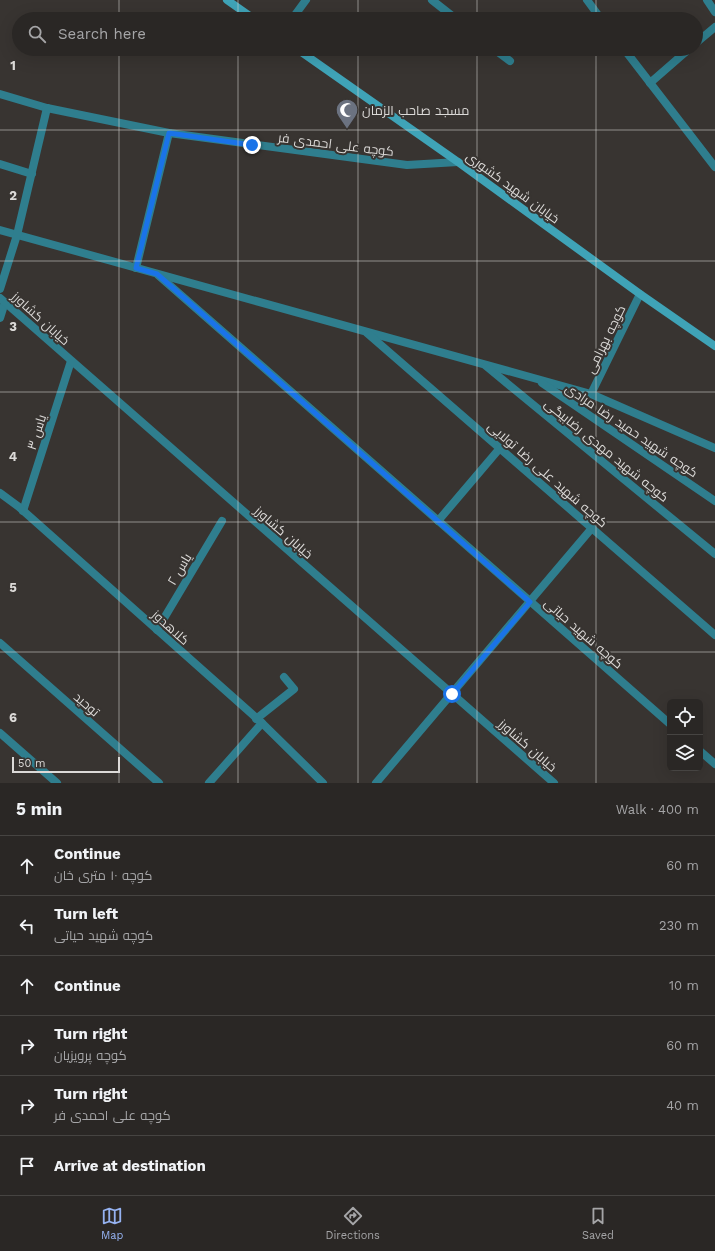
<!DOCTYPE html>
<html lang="en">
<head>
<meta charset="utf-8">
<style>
	:root { --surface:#2a2725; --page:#322f2d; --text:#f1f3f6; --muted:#a5a5a7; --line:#464442; --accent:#95b2f1 }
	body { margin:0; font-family:"Work Sans",Cairo,sans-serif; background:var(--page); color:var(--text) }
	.controls { position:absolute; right:12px; bottom:12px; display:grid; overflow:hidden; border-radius:6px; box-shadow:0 4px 16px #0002 }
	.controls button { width:36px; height:36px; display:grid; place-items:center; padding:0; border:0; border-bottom:1px solid var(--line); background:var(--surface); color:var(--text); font:20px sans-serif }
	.scale { position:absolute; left:12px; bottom:10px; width:108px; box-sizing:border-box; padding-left:4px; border:2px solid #dcdad8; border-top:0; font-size:11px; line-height:14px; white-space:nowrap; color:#dcdad8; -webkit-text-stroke:3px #383431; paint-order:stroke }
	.stop { position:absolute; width:12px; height:12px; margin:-9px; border:3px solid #1a73e8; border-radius:50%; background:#fff }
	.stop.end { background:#1a73e8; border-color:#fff; box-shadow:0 1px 4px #0008 }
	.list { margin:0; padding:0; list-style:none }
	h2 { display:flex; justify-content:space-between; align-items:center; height:52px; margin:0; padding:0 16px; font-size:17px }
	h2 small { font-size:13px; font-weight:400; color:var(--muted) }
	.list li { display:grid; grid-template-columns:26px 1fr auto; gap:12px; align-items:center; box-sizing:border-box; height:60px; padding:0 16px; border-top:1px solid var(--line) }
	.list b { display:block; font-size:15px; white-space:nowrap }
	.list p { margin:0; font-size:13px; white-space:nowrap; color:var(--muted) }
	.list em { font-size:13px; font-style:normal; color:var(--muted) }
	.icon { flex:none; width:22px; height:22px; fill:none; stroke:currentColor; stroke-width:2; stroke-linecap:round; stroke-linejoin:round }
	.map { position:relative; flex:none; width:715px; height:783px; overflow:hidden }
	.search { position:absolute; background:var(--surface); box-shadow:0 4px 16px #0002; left:12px; right:12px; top:12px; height:44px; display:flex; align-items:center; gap:10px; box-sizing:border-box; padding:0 14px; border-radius:22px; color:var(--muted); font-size:15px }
	.sheet { height:412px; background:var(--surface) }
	nav { display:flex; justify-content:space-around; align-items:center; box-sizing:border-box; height:56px; border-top:1px solid var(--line); background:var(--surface); font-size:11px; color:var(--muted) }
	nav a { display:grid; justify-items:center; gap:2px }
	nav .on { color:var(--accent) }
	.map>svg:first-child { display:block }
</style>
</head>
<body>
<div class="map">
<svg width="715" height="783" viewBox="0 0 715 783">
	<rect width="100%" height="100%" fill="#383431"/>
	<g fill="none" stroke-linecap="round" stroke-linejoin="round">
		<g stroke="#2f7e8e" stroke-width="8">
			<path d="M432 0 456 19"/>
			<path d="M707 0 715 12"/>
			<path d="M292 19 306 0"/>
			<path d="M696 43 715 27"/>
			<path d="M494 49 510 61"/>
			<path d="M650 83 689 49"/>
			<path d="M0 94 47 108 169 133 407 165 458 162"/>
			<path d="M0 164 32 174"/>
			<path d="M0 230 591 394 715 448"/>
			<path d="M136 268 169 133"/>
			<path d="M158 275 670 724"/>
			<path d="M0 289 17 235 47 108"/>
			<path d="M0 318 5 302"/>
			<path d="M367 333 715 635"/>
			<path d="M486 366 715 554"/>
			<path d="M542 383 715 501"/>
			<path d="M591 394 640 294"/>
			<path d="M23 511 71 361"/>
			<path d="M438 521 500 448"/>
			<path d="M157 630 222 521"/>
			<path d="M0 643 159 783"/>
			<path d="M256 719 294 689 284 677"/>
			<path d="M700 751 715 764"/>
			<path d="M209 783 262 723"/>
			<path d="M376 783 592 528"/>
		</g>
		<g stroke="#2f7e8e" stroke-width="8">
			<path d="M587 0 601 19"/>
			<path d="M624 49 715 167"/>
			<path d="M0 298 554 783"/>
			<path d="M0 493 19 507 262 723 323 783"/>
			<path d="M0 733 57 783"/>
		</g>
		<g stroke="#3fa3b7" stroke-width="8">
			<path d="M227 0 254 19"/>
			<path d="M297 49 458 162 640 294 715 346"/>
		</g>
	</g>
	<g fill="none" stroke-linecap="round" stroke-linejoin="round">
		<path stroke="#1a73e8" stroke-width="5" d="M252 145 169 133 136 268 157 274 530 602 452 694"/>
	</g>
	<path fill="none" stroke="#dcdad8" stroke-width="1" stroke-opacity="0.55" d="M119 0V19M238 0V19M358 0V19M477 0V19M596 0V19M119 49V783M238 49V783M358 49V783M477 49V783M596 49V783M0 130H715M0 261H715M0 392H715M0 522H715M0 652H715"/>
	<defs>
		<g id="mosque-pin" transform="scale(1.15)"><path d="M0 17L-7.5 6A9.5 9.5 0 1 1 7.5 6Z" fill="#6b7280" stroke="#383431"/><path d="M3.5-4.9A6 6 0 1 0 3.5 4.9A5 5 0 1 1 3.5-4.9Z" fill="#fff"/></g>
	</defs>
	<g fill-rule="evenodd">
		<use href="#mosque-pin" x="347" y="110"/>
	</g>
	<g text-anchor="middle" stroke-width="4" stroke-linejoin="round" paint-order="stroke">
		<g font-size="13" fill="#dcdad8" stroke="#383431" text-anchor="start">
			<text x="362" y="115">مسجد صاحب الزمان</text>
		</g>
		<g font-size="13" fill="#dcdad8" stroke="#383431">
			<text transform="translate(336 144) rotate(7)" y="5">کوچه علی احمدی فر</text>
			<text transform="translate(513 187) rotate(36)" y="5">خیابان شهید کشوری</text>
			<text transform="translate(41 318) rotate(42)" y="5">خیابان کشاورز</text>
			<text transform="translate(605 339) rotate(-64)" y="5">کوچه بهرامی</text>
			<text transform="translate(632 430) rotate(34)" y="5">کوچه شهید حمید رضا مرادی</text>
			<text transform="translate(36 432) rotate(-72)" y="5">یاس ۳</text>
			<text transform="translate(607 450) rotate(39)" y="5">کوچه شهید مهدی رضابیگی</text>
			<text transform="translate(548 474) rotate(41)" y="5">کوچه شهید علی رضا تولایی</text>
			<text transform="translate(284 532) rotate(41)" y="5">خیابان کشاورز</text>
			<text transform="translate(179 569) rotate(-59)" y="5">یاس ۲</text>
			<text transform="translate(171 627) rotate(42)" y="5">کلاهدوز</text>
			<text transform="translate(584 633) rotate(41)" y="5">کوچه شهید حیاتی</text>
			<text transform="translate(87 704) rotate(41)" y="5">توحید</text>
			<text transform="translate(528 745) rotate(41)" y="5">خیابان کشاورز</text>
		</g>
	</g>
	<g font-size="13" text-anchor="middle" font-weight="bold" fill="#dcdad8" stroke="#383431" stroke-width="4" stroke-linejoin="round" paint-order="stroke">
		<text x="13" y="70">1</text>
		<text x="13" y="200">2</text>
		<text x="13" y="331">3</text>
		<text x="13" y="461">4</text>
		<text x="13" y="592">5</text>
		<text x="13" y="722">6</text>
	</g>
</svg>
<div class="controls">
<button><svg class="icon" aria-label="locate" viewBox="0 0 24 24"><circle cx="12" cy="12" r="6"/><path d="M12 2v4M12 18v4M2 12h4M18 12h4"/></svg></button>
<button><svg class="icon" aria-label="layers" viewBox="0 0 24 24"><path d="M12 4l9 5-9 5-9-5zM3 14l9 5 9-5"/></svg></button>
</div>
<div class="scale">50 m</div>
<div class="stop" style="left:452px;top:694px"></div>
<div class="stop end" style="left:252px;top:145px"></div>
<div class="search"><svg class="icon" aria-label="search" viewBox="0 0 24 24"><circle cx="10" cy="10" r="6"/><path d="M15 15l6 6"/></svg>Search here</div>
</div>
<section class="sheet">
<h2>5 min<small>Walk · 400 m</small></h2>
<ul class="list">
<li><svg class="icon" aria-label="ahead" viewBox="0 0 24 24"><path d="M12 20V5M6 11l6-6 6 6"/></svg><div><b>Continue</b><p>کوچه ۱۰ متری خان</p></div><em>60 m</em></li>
<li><svg class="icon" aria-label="left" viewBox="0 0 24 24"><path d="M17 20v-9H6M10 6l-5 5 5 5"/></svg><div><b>Turn left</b><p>کوچه شهید حیاتی</p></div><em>230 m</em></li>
<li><svg class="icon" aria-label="ahead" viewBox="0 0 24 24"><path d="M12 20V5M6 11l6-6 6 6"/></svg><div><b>Continue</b></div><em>10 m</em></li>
<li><svg class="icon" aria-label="right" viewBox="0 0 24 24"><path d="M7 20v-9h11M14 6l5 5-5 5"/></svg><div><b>Turn right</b><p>کوچه پرویزیان</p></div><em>60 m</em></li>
<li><svg class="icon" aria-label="right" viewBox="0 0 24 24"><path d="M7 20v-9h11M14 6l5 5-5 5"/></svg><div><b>Turn right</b><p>کوچه علی احمدی فر</p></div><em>40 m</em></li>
<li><svg class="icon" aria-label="arrive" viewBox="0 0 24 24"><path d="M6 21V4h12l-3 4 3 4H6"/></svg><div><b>Arrive at destination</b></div></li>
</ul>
</section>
<nav>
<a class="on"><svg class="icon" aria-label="map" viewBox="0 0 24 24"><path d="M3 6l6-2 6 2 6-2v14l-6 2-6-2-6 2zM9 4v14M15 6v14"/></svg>Map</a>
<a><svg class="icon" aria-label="directions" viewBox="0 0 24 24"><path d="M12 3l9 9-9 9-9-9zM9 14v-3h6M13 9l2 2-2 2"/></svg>Directions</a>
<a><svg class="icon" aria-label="saved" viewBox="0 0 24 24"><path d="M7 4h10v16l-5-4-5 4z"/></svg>Saved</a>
</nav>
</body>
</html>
